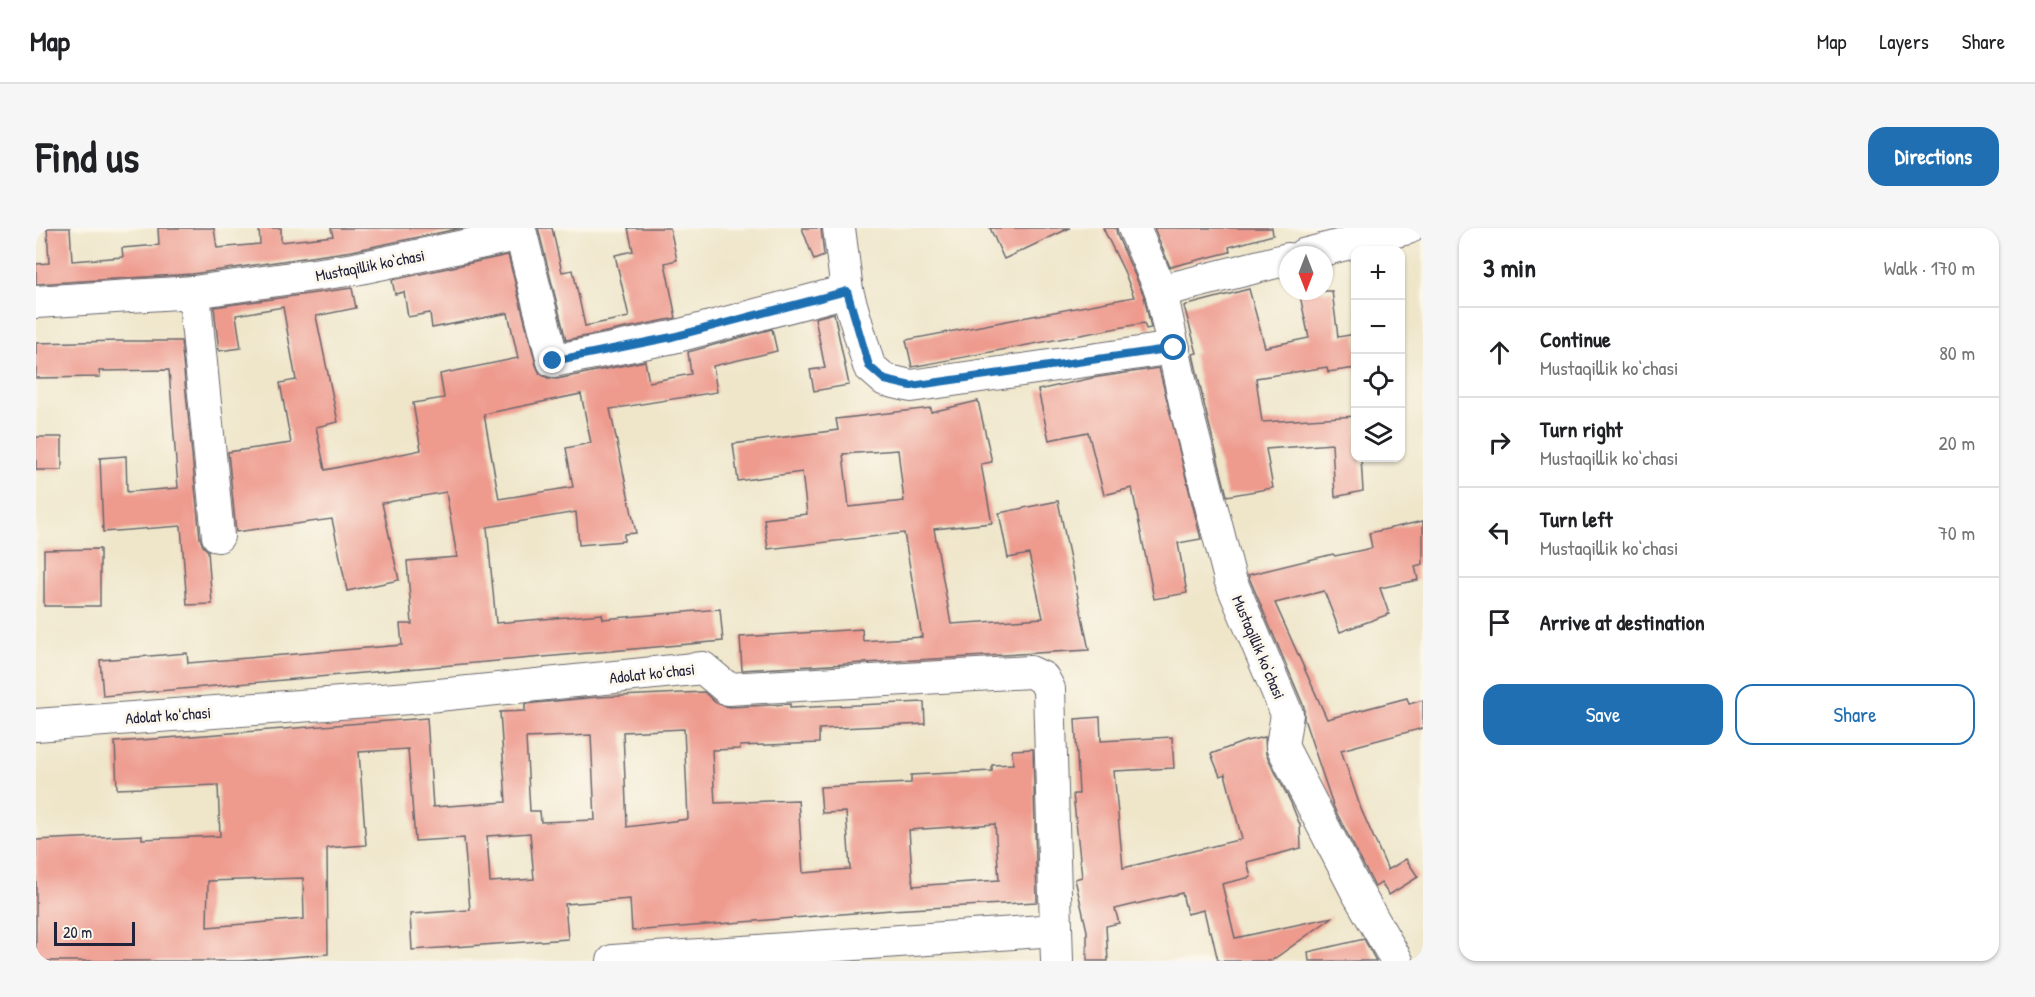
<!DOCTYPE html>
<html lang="en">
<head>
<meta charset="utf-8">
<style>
	:root { --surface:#fff; --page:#f6f6f6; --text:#202124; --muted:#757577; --line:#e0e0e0; --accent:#1f6fb2 }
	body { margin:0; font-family:"Patrick Hand",sans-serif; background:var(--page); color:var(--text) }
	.controls { position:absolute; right:18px; top:18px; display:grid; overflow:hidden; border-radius:12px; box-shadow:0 2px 4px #0004 }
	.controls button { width:54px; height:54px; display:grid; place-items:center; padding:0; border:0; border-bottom:2px solid var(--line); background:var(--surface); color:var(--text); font:30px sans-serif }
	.compass { position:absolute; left:1243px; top:18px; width:54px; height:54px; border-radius:50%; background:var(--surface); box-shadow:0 2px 4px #0004; rotate:180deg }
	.scale { position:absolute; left:18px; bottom:15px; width:81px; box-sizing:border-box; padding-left:6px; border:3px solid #22223b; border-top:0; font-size:16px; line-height:21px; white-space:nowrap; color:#22223b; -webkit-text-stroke:4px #fbf7ec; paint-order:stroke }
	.stop { position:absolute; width:18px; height:18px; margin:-14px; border:4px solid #1f6fb2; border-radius:50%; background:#fff }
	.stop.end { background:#1f6fb2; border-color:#fff; box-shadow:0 2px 6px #0008 }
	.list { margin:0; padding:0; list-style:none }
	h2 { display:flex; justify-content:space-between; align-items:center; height:78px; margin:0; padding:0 24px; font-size:26px }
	h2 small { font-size:20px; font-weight:400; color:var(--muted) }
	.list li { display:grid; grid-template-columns:39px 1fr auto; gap:18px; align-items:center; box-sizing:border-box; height:90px; padding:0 24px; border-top:2px solid var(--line) }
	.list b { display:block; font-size:22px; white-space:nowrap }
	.list p { margin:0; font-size:20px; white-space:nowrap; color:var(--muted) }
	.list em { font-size:20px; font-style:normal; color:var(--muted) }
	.actions { display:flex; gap:12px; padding:18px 24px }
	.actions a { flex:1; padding:14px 0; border:2px solid var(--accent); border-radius:18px; text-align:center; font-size:21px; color:var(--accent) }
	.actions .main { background:var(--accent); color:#fff }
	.icon { flex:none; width:33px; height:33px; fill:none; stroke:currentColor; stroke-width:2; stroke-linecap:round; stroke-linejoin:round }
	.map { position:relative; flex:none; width:1387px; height:733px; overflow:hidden; border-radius:18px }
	header { display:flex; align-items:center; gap:36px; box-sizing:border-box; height:84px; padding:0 30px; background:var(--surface); border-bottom:2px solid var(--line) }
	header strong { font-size:28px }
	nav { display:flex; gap:33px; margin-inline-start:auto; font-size:21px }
	.intro { display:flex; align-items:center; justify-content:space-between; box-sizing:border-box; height:144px; padding:0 36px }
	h1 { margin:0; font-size:42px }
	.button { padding:15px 27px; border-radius:18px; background:var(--accent); color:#fff; font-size:21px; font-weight:700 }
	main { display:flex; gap:36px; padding:0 36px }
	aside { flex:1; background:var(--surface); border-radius:18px; box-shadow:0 2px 4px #0004 }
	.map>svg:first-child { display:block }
</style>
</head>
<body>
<header>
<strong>Map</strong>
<nav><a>Map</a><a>Layers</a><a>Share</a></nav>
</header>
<div class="intro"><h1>Find us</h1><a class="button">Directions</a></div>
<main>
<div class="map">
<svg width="1387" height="733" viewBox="0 0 1387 733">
	<rect width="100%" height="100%" fill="#fbf7ec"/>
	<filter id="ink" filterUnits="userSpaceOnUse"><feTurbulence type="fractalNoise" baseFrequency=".0167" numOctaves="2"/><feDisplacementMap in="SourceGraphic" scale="12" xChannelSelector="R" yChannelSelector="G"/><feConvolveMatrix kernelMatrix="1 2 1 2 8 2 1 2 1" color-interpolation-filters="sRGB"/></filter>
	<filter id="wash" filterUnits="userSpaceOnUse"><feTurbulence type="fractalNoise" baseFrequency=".008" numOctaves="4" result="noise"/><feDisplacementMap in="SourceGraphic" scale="24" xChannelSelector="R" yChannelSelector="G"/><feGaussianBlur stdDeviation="1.35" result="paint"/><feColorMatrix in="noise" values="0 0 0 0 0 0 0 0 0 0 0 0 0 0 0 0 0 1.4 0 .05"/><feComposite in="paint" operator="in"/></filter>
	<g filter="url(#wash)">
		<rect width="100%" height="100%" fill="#efe6ca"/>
		<g id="blocks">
			<g fill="#ee9a8d" fill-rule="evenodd">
				<path d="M11 0H34L36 33 87 29 86 20 123 17 122 0H178L181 20 224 16 223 0H245V14L297 8 295 0H426L316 23 156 46 0 56V36L13 35Z"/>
				<path d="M502 0H516L526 44 537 42 549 98 593 89 579 27 597 23 592 0H634L641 32 629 35 640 90 530 112Z"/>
				<path d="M766 0H785L788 28 778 32Z"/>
				<path d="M954 0H1034L968 31Z"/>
				<path d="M1067 0H1080L1081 7 1108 68 1115 100 1110 101 1108 95 876 139 870 112 1098 69 1088 43Z"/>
				<path d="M1118 0H1236L1237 7 1193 19 1194 24 1134 39Z"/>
				<path d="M472 27 500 137 504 146 512 150 521 151 609 133 613 154 655 146 652 124 736 101 741 123 677 138 681 164 574 181 600 305 588 306V313L543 317 540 284 451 299 460 395 566 386 567 391 684 381 687 413 67 468 64 432 151 425 152 435 366 417 364 396H376L371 333 421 329 410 264 346 275 363 352 311 363 296 291 200 304 192 224 255 215 244 155 260 152 247 79 200 87 205 120 183 123 178 79 316 60 320 80 280 88 302 194 280 199 289 242 385 222 377 175 408 170 404 146 482 130 472 85 396 100 394 85 372 89 368 64 359 66 356 52ZM545 166 555 215 530 220 537 259 463 271 448 186Z"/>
				<path d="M1213 61 1229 119 1273 110 1263 63H1296L1302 109 1320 106V140L1292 144 1291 139 1220 150 1226 194 1320 188V230H1325L1327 263 1299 269 1296 216 1230 221 1237 260 1191 268 1169 180 1157 126 1161 125 1148 78Z"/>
				<path d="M798 85 813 157 778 163 774 142 789 140 779 90Z"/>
				<path d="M83 113H145L164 310 167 318 172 323 176 376 151 377 145 298 67 304 64 230 90 228 91 264 142 260 133 142 63 143 64 149 0 150V115Z"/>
				<path d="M1123 140 1165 311 1142 315 1151 365 1118 371 1096 260 1068 267 1052 204 1013 212 1002 162 1056 150Z"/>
				<path d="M942 173 956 234 945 236 956 295 898 301 915 396 1007 390 993 326 972 330 963 285 1022 273 1053 422 706 442 704 409 826 401 827 413 886 409 868 305 732 321 728 291 771 286 766 244 702 253 697 216 802 202 800 191 895 180V184ZM862 222 868 273 813 279 807 226Z"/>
				<rect x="0" y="209" width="26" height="33"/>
				<path d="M1387 293V336L1379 338 1382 352 1344 360 1353 386 1304 404 1288 363 1239 375 1291 491 1371 470 1373 476 1387 472V500L1305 522 1325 581 1352 642 1370 631 1382 649 1353 667 1345 655 1339 659 1298 580 1268 491V479L1212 347 1297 326 1299 328 1336 320 1333 305Z"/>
				<path d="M64 321V378H8V322Z"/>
				<path d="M668 464 680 475 693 479 754 476V480L888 474 889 496 783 501V515L704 518V521L676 522 679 575 762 572 767 645 814 641 810 584 786 585 784 559 875 555V547L956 543V537L977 536 976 522 997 521 1001 674 855 682 596 703 594 671 529 676 532 711 376 722 374 686 434 682 428 610 379 613 372 521 323 524 330 617 291 620 292 726 204 733H0V612L106 607V611L184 608 182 557 81 561 79 514 391 490 397 579 470 574 464 484 489 483V476L562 469ZM648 501 652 591 591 599 587 504ZM555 507 559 592 505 594 504 583H494L490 510ZM959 596 963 652 877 658 873 602ZM494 605 498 651 454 654 451 608ZM267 650 268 691 171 699 172 653Z"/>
				<path d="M1064 489 1065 513 1136 509 1138 540 1078 543 1087 640 1206 611 1189 546 1184 548 1175 526 1210 513 1229 509 1230 526 1255 575 1264 597 1265 620 1211 634 1215 649 1186 656 1199 710 1297 689 1235 733H1182L1175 703 1173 704 1168 682 1151 686 1146 665 1079 681 1083 695 1070 698 1072 733H1051V703L1039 651 1046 649 1037 566H1043L1039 491Z"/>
				<path d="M1328 711 1340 733H1273L1272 724Z"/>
			</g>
		</g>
	</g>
	<g filter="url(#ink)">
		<use href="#blocks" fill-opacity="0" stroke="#6a676d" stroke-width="1.5"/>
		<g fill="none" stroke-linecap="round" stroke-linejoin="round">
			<g stroke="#6a676d" stroke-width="34">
				<g id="street">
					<path d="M803 0 811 63"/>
					<path d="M1098 0 1125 63 1151 184 1194 351 1251 486 1246 518 1320 662 1361 733"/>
					<path d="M1267 27 1372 0"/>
					<path d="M1125 63 1252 31"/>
					<path d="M158 64 182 308"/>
					<path d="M0 74 158 64 319 41 485 6 517 133 637 109 811 63 833 138 849 152 875 158 1138 120"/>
					<path d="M0 497 373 470 667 440 692 461 994 444 1007 450 1013 461 1021 733"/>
					<path d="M577 733 1020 702"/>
				</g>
			</g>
			<use href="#street" stroke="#fff" stroke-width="32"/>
		</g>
	</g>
	<g fill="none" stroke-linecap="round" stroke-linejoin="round" filter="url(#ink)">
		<path stroke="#1f6fb2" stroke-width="8" d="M517 133 636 109 811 63 833 138 849 152 875 158 1138 120"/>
	</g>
	<g text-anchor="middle" stroke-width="6" stroke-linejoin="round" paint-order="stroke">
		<g font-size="16" fill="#22223b" stroke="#fbf7ec">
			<text transform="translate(334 37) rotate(-11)" y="6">Mustaqillik ko‘chasi</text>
			<text transform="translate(1223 419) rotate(67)" y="6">Mustaqillik ko‘chasi</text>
			<text transform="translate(616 445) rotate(-6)" y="6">Adolat koʻchasi</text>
			<text transform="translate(132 487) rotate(-4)" y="6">Adolat koʻchasi</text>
		</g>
	</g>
</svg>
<div class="controls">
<button>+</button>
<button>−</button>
<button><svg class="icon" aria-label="locate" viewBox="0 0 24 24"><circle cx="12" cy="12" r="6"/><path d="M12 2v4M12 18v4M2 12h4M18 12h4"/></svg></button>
<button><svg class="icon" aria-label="layers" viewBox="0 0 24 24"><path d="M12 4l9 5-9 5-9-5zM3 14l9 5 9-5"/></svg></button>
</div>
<svg class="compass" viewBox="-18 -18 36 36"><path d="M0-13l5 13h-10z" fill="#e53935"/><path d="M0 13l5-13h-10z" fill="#757577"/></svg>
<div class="scale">20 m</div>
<div class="stop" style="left:1138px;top:120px"></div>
<div class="stop end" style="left:517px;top:133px"></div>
</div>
<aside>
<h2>3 min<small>Walk · 170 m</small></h2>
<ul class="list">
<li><svg class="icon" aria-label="ahead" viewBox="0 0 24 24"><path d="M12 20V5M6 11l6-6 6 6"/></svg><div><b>Continue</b><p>Mustaqillik ko‘chasi</p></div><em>80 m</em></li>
<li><svg class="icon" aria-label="right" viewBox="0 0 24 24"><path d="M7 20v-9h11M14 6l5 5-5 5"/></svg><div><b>Turn right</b><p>Mustaqillik ko‘chasi</p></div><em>20 m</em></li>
<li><svg class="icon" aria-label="left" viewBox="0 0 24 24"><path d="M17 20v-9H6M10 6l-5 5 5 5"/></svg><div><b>Turn left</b><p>Mustaqillik ko‘chasi</p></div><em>70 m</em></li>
<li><svg class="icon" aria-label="arrive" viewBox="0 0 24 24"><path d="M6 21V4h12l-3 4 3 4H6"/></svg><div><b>Arrive at destination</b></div></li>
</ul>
<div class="actions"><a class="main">Save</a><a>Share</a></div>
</aside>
</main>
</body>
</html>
